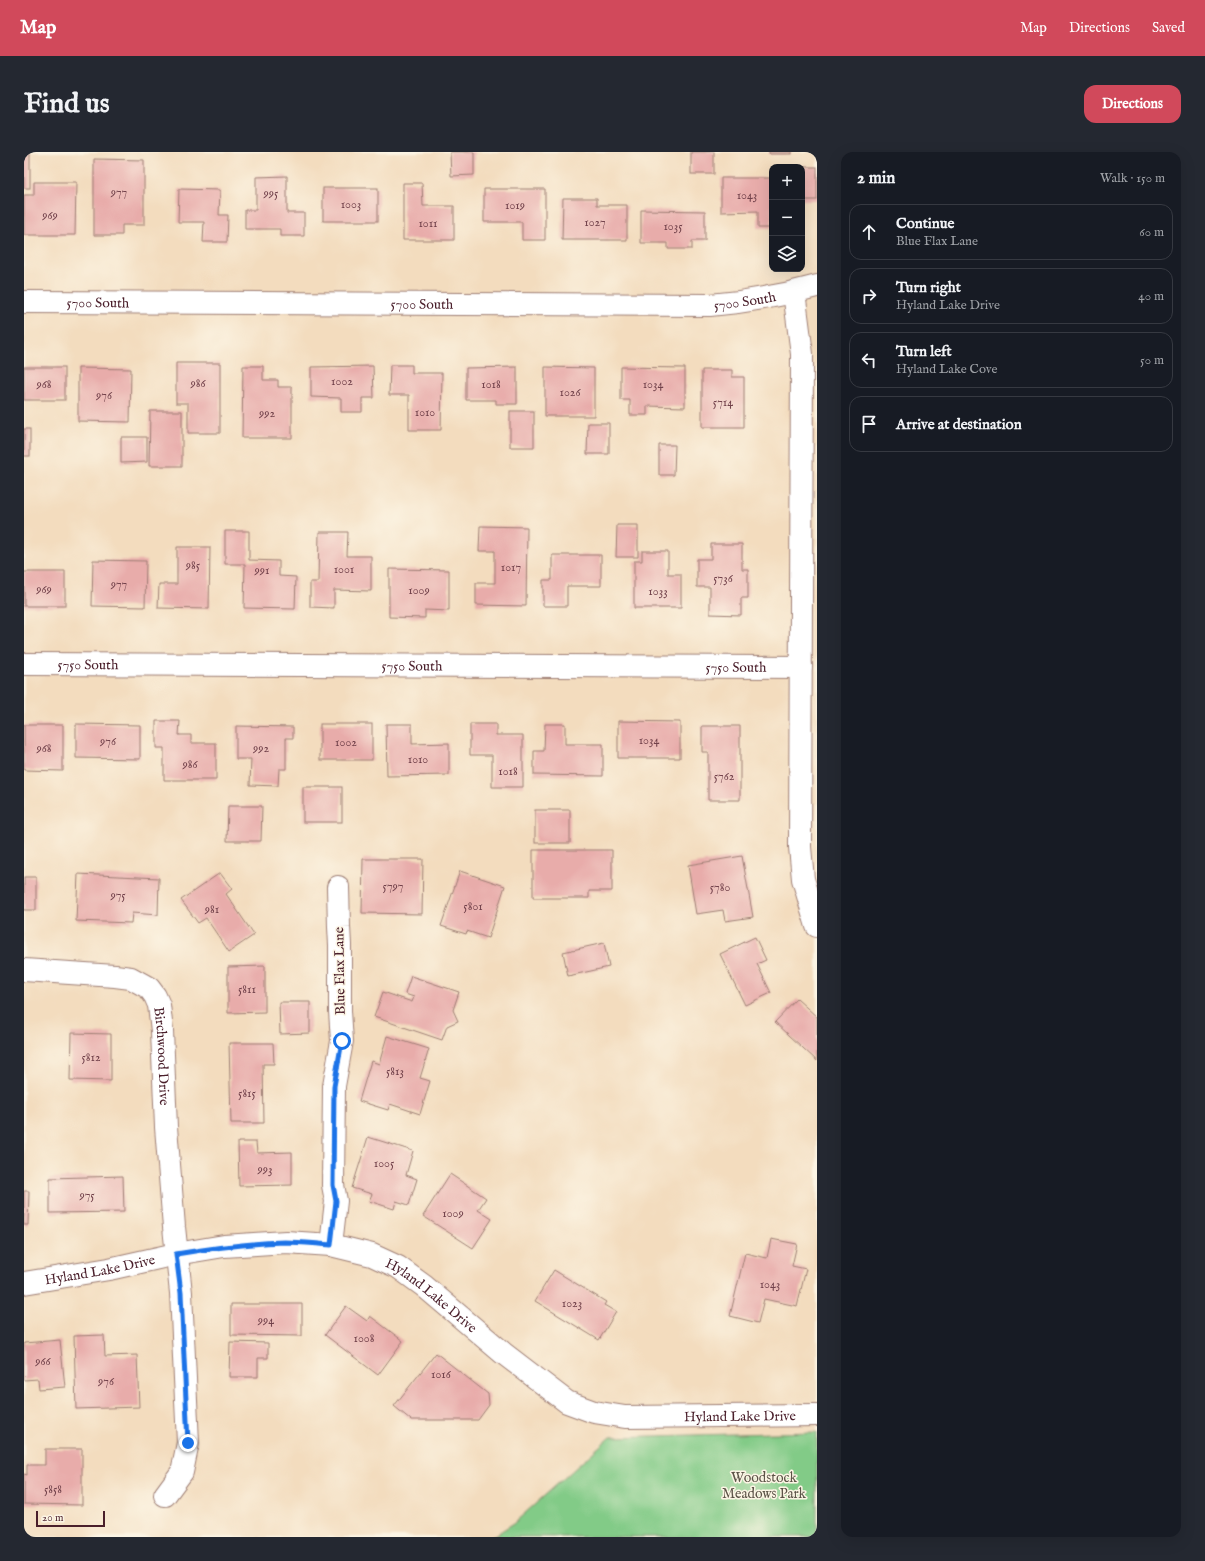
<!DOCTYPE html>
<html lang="en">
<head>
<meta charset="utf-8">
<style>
	:root { --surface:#171b24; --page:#242831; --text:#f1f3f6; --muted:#9ea1a6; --line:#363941; --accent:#d1495b }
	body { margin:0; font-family:"IM FELL English",serif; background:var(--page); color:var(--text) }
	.controls { position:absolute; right:12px; top:12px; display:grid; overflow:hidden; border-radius:8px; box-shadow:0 4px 16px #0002 }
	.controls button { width:36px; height:36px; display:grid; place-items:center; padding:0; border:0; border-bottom:1px solid var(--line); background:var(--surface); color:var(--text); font:20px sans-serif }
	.scale { position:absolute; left:12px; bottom:10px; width:69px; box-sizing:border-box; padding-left:4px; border:2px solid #4a1f2b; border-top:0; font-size:11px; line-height:14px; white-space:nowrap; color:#4a1f2b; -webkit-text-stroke:3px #fcf5e5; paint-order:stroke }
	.stop { position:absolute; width:12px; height:12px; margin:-9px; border:3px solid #1a73e8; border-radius:50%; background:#fff }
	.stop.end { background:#1a73e8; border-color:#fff; box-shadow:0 1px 4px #0008 }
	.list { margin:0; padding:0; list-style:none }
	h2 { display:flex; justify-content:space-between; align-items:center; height:52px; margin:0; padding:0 16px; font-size:17px }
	h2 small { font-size:13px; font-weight:400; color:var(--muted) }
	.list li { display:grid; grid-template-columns:26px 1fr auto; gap:12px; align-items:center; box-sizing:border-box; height:56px; margin:0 8px 8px; padding:0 8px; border:1px solid var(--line); border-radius:12px }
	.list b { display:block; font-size:15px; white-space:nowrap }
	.list p { margin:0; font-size:13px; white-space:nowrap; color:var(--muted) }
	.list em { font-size:13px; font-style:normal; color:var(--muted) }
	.icon { flex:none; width:22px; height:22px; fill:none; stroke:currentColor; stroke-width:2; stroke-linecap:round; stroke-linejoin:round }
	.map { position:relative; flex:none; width:793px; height:1385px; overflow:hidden; border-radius:12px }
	header { display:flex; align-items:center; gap:24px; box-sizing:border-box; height:56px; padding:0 20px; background:var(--accent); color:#fff }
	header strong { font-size:19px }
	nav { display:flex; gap:22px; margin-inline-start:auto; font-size:14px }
	.intro { display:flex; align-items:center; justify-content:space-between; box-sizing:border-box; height:96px; padding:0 24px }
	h1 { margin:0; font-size:28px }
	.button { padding:10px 18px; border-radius:12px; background:var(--accent); color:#fff; font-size:14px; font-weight:700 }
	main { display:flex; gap:24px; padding:0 24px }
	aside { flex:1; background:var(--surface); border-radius:12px; box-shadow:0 4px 16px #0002 }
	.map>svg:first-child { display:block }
</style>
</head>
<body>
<header>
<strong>Map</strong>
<nav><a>Map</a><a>Directions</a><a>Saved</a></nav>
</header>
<div class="intro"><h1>Find us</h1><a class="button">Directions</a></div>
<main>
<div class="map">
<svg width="793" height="1385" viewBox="0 0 793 1385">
	<rect width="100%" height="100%" fill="#fcf5e5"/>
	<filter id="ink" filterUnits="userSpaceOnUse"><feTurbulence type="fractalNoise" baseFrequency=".025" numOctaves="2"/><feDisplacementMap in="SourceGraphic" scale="8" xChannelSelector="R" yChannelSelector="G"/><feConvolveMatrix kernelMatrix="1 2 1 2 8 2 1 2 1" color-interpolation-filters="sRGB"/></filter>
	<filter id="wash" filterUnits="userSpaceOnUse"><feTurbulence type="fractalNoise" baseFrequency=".012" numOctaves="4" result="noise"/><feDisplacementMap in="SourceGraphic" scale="16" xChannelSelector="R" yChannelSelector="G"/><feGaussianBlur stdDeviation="0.9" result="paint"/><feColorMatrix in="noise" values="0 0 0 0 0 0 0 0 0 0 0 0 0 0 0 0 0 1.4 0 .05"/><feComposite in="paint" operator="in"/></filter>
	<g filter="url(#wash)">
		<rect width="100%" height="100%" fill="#f3dcbe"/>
		<path fill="#82cb87" stroke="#667559" d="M793 1280V1385H468L490 1371 586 1285Z"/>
		<g id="blocks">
			<g fill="#e8acaa">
				<rect x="0" y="0" width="6" height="36"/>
				<path d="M426 0H450V23L427 24Z"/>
				<rect x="667" y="0" width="23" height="22"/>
				<rect x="745" y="0" width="22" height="2"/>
				<path d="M70 7 120 8V73H98V83H70Z"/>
				<rect x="778" y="15" width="15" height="33"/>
				<path d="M263 24V61H280V84H256V77H221V58H232V25Z"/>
				<path d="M697 26H748V76H734V59L697 60Z"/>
				<path d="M10 30H52L51 83H0V43H10Z"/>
				<path d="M379 31H398L399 54H430V88H379Z"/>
				<rect x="299" y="36" width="55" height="33"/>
				<path d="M155 37 196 38 195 63H204L203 90H179L180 70H154Z"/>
				<path d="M460 37H521V88H498V70H460Z"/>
				<path d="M539 46H573V53H603V88H538Z"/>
				<path d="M617 58 681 59V89H668V97H644V91H617Z"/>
				<path d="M152 211H196V281H164V251H152Z"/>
				<path d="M366 213H388V221H418L417 278H385V243H365Z"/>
				<path d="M219 214H239V228H254V235H268V286H218Z"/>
				<path d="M349 214 350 246H338V260H317V246L287 245V215Z"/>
				<rect x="0" y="215" width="41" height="33"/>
				<path d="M493 215V252H472V248H442V216Z"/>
				<path d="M521 215 570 216V264H521Z"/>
				<path d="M597 215 661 216V255L623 254V263H606V248H597Z"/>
				<path d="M54 216 107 217 106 270 54 269Z"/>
				<path d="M678 218H708V225H720V275H678Z"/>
				<path d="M126 259H158V314H125Z"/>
				<rect x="486" y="259" width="24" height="36"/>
				<path d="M564 271H585V302H563Z"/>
				<rect x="0" y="277" width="6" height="27"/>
				<path d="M97 285H123V310L97 311Z"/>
				<path d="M635 293H651L650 323H635Z"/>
				<path d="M593 373H614V405H592Z"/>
				<path d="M456 374 503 375 502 454 452 453V431H471V399H455Z"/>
				<path d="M201 379H225V408L255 409V424L272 425 271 457 220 456 221 412H201Z"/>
				<path d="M295 380H324L323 404H347V439L310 438V456L286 455V430H294Z"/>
				<path d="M687 392H718V417H724V446H717V463L686 462V435H673V407H687Z"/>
				<path d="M153 395H186L185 457 134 456 135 432H153Z"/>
				<path d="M618 399H644V422H657V456H610V409H618Z"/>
				<path d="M528 403H577V434H543V454H519V428H528Z"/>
				<path d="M69 408 122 409 121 455 68 454Z"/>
				<path d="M365 417 425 418V459L401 458V466L365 465Z"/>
				<rect x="0" y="420" width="41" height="34"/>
				<path d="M132 569H156L155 583H167V591H192V628H140V596H132Z"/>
				<path d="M594 569 656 570V606H594Z"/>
				<path d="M52 572 116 573V607L52 606Z"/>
				<rect x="296" y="572" width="52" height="36"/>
				<path d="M362 572H388V592L425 591V623L363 624Z"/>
				<path d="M446 572H472V583H499V635H468V603H446Z"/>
				<path d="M521 572H541V592H579V624L510 623V599H520Z"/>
				<path d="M0 573H39V619L0 618Z"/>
				<path d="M212 574 269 575V586H262V617H255L254 634 226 633 227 607H212Z"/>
				<path d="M678 574H716V648H684V600H678Z"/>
				<rect x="279" y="635" width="39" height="35"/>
				<path d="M204 654H238L237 689H203Z"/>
				<rect x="511" y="658" width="35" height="33"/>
				<path d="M509 698H588V739H565V746H509Z"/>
				<path d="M718 704 729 765 701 769 699 758 672 762 664 713Z"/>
				<path d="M339 707H399L398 762 338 761Z"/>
				<path d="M436 719 481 734 464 786 443 779 442 782 417 774Z"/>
				<path d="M196 721 208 737 202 742 230 783 205 800 182 766 174 771 157 748Z"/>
				<path d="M54 722 135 726 134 763 108 761 107 771 52 769Z"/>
				<rect x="0" y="725" width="12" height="33"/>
				<path d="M731 785 742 808 733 812 747 841 721 853 696 802Z"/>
				<path d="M580 791 585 815 544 824 539 800Z"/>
				<path d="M241 814V860L204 861V815Z"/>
				<path d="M387 824 435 840 429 858 434 869 423 874 418 888 350 865 359 840 388 850 390 845 381 842Z"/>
				<path d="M773 847 793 865V909L751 870Z"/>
				<path d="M255 850H286V881L256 882Z"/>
				<path d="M47 881 87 882V929L46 928Z"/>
				<path d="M363 884 405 897 396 926 406 929 396 962 366 952 364 958 335 949 347 909 355 912Z"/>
				<path d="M205 891H249L250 912H239L240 971H207Z"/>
				<path d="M344 985 389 999 382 1023 393 1027 385 1053 372 1049 370 1057 345 1049 348 1042 328 1036Z"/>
				<path d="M214 990H232L233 1001 268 1000V1033L215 1034Z"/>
				<path d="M426 1022 462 1046 454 1058 468 1067 449 1096 399 1064Z"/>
				<path d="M99 1024 100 1060 26 1061V1026Z"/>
				<path d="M0 1039H5L4 1073H0Z"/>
				<path d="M747 1087 773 1092 768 1114 782 1117 773 1154 740 1147 734 1171 706 1164 721 1101 743 1106Z"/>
				<path d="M530 1118 582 1150 580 1153 592 1160 575 1188 511 1149Z"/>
				<path d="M207 1152H278V1184L207 1183Z"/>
				<path d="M322 1154 343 1169 346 1164 379 1189 354 1223 301 1183Z"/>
				<path d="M80 1183 81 1204 113 1203 115 1255 52 1257 50 1184Z"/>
				<path d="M36 1188 41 1235 15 1237 14 1227 0 1228V1191Z"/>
				<path d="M206 1190 244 1191V1206H234V1225H205Z"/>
				<path d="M412 1201 464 1242 465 1253 454 1268H387L370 1254Z"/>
				<path d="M21 1297H58V1353L0 1352V1322L3 1323V1313H21Z"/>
			</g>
		</g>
	</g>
	<g filter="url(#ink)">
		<use href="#blocks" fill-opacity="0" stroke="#9e7e74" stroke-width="1"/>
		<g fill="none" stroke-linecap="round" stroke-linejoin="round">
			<g stroke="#9e7e74" stroke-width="24">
				<g id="minor">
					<path d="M770 140 778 202 776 695 779 727 793 774"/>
					<path id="s1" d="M0 150 686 153C724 150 757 144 793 134"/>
					<path id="s2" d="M0 512 777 515"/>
					<path id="s3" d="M0 818 91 824 107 826 125 836 131 844 135 853 138 879 142 975 150 1075 157 1141 164 1291 158 1320 141 1343"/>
					<path d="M307 1093 312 1049 309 1033 310 934 318 889 316 859V793L315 775 314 735"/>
					<path id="s4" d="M0 1131 85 1117 152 1102 200 1094 262 1090 307 1093 348 1103 374 1115 400 1134 479 1201 543 1250 570 1260 601 1265 793 1263"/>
				</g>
			</g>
			<use href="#minor" stroke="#fff" stroke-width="22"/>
		</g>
	</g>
	<g fill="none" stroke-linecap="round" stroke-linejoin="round" filter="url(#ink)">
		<path stroke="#1a73e8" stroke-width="5" d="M164 1291 157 1141 152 1102C188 1096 224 1091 260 1090 276 1090 292 1092 307 1093L312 1049 309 1033 310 934 318 889"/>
	</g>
	<g text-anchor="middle" stroke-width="3" stroke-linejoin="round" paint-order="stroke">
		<g font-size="12" fill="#72424b">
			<text x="95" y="44">977</text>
			<text x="247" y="45">995</text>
			<text x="723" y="47">1043</text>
			<text x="327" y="56">1003</text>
			<text x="491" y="57">1019</text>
			<text x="26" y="67">969</text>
			<text x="571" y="74">1027</text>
			<text x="404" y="75">1011</text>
			<text x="649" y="78">1035</text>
			<text x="318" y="233">1002</text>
			<text x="174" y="235">986</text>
			<text x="20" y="236">968</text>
			<text x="467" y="236">1018</text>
			<text x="629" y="236">1034</text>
			<text x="546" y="244">1026</text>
			<text x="80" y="247">976</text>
			<text x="699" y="254">5714</text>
			<text x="401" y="264">1010</text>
			<text x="243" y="265">992</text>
			<text x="169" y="417">985</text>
			<text x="487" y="419">1017</text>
			<text x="320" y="421">1001</text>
			<text x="238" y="422">991</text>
			<text x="699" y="430">5736</text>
			<text x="95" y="436">977</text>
			<text x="20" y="441">969</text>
			<text x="395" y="442">1009</text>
			<text x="634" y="443">1033</text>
			<text x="625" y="592">1034</text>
			<text x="84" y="593">976</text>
			<text x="322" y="594">1002</text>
			<text x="20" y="600">968</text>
			<text x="237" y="600">992</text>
			<text x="394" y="611">1010</text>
			<text x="166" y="616">986</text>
			<text x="484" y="623">1018</text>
			<text x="700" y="628">5762</text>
			<text x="369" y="738">5797</text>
			<text x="696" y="739">5780</text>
			<text x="94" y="747">975</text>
			<text x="449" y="758">5801</text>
			<text x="188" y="761">981</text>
			<text x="223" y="841">5811</text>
			<text x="67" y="909">5812</text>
			<text x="371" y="923">5813</text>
			<text x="223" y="945">5815</text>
			<text x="360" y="1015">1005</text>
			<text x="241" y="1021">993</text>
			<text x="63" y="1047">975</text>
			<text x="429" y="1065">1009</text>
			<text x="746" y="1136">1043</text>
			<text x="548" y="1155">1023</text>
			<text x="242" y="1172">994</text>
			<text x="340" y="1190">1008</text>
			<text x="19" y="1213">966</text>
			<text x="417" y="1226">1016</text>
			<text x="82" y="1233">976</text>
			<text x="29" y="1341">5858</text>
		</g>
		<g font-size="14" fill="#4a1f2b" stroke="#fcf5e5">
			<text dy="5" stroke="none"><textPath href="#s1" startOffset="721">5700 South</textPath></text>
			<text dy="5" stroke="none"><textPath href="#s1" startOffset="74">5700 South</textPath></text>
			<text dy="5" stroke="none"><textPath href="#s1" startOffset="398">5700 South</textPath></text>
			<text dy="5" stroke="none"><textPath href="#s2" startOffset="64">5750 South</textPath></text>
			<text dy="5" stroke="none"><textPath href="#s2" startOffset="388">5750 South</textPath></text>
			<text dy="5" stroke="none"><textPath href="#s2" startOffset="712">5750 South</textPath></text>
			<text transform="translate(315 819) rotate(-91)" y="5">Blue Flax Lane</text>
			<text dy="5" stroke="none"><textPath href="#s3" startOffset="199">Birchwood Drive</textPath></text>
			<text dy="5" stroke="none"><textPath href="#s4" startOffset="77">Hyland Lake Drive</textPath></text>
			<text dy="5" stroke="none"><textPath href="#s4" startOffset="425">Hyland Lake Drive</textPath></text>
			<text dy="5" stroke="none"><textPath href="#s4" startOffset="773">Hyland Lake Drive</textPath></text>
		</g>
		<g font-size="14" fill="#5b5347" stroke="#fcf5e5">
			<text x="740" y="1330">Woodstock<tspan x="740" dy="16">Meadows Park</tspan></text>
		</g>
	</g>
</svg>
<div class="controls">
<button>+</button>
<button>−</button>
<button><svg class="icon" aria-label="layers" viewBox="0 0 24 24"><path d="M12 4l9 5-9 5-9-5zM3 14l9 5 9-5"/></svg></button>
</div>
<div class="scale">20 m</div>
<div class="stop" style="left:318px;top:889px"></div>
<div class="stop end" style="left:164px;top:1291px"></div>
</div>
<aside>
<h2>2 min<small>Walk · 150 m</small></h2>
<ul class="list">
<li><svg class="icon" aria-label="ahead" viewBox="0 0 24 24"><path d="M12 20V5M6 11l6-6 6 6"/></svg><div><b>Continue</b><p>Blue Flax Lane</p></div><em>60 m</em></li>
<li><svg class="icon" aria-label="right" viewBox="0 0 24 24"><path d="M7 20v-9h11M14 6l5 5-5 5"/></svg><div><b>Turn right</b><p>Hyland Lake Drive</p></div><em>40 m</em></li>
<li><svg class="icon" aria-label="left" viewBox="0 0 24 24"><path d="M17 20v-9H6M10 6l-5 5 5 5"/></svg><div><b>Turn left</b><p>Hyland Lake Cove</p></div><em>50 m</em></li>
<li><svg class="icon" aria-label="arrive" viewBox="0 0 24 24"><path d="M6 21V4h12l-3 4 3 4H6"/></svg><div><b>Arrive at destination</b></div></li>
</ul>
</aside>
</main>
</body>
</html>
